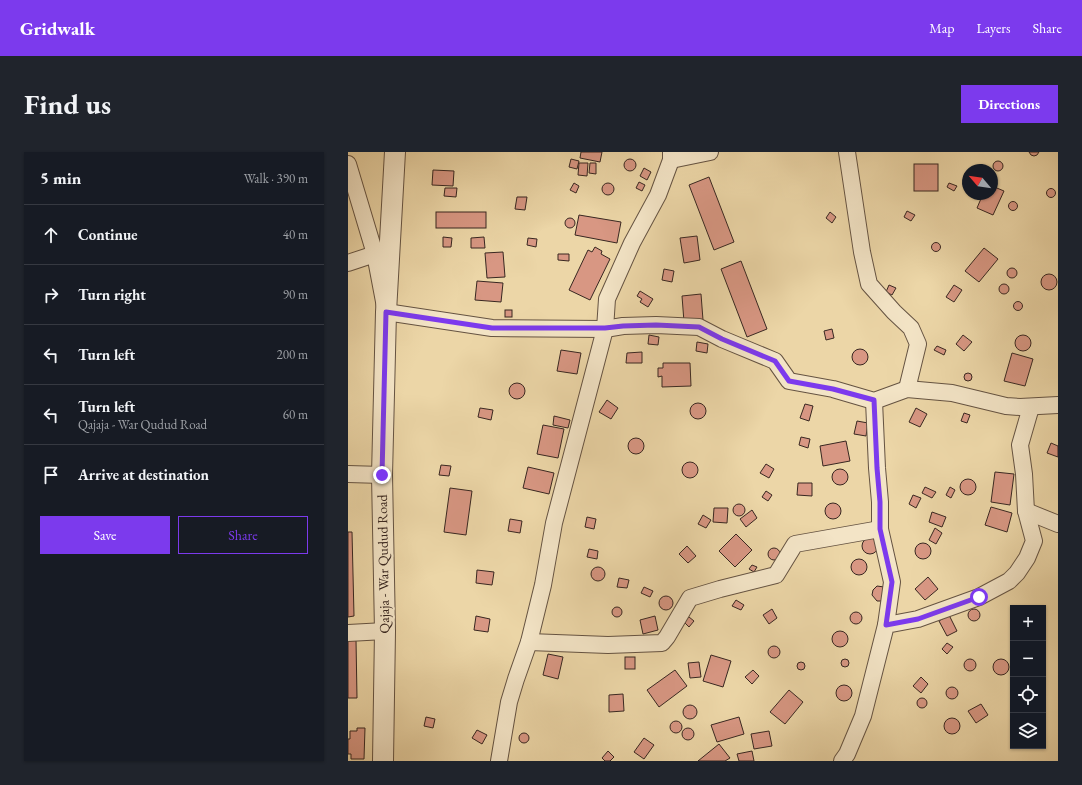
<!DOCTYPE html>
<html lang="en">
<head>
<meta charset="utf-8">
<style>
	:root { --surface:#171b24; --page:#20242c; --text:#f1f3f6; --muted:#9ea1a6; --line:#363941; --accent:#7c3aed }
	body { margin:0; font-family:"EB Garamond",serif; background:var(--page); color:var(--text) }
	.controls { position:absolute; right:12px; bottom:12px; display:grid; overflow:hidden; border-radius:0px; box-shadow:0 1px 3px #0004 }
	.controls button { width:36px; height:36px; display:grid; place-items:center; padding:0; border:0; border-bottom:1px solid var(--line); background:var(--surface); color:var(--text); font:20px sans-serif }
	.compass { position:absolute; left:614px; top:12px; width:36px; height:36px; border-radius:50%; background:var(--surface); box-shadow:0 1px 3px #0004; rotate:299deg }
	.stop { position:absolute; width:12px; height:12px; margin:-9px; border:3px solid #7c3aed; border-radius:50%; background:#fff }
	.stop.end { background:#7c3aed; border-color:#fff; box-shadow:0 1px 4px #0008 }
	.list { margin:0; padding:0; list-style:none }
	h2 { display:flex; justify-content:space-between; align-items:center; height:52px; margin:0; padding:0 16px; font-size:17px }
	h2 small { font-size:13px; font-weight:400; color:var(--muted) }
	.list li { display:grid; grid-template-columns:26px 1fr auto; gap:12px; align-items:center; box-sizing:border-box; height:60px; padding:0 16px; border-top:1px solid var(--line) }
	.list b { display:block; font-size:15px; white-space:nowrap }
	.list p { margin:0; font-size:13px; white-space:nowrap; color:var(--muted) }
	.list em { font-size:13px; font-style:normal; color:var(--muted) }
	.actions { display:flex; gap:8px; padding:12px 16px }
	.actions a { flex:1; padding:9px 0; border:1px solid var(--accent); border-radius:0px; text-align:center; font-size:14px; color:var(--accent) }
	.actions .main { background:var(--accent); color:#fff }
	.icon { flex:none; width:22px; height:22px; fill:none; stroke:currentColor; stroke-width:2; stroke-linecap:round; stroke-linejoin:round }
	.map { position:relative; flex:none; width:710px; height:609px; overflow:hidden; border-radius:0px }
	header { display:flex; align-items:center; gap:24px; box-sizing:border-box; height:56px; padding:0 20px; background:var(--accent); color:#fff }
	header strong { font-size:19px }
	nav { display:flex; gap:22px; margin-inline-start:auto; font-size:14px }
	.intro { display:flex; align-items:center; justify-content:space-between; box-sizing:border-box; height:96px; padding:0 24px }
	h1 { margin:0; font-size:28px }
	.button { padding:10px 18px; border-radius:0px; background:var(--accent); color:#fff; font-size:14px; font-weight:700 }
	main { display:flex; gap:24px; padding:0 24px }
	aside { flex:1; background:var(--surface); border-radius:0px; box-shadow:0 1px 3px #0004 }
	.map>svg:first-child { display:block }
</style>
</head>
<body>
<header>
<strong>Gridwalk</strong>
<nav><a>Map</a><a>Layers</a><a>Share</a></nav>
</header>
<div class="intro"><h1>Find us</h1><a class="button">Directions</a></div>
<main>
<aside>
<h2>5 min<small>Walk · 390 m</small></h2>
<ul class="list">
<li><svg class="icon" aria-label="ahead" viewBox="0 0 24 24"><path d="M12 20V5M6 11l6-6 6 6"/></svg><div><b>Continue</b></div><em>40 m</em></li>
<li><svg class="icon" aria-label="right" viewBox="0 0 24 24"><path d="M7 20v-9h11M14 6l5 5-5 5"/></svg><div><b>Turn right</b></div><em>90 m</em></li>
<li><svg class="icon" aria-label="left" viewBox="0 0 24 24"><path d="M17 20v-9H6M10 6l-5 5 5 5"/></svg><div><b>Turn left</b></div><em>200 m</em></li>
<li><svg class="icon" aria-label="left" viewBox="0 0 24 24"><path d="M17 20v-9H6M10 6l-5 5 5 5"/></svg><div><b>Turn left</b><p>Qajaja - War Qudud Road</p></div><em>60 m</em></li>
<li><svg class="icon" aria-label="arrive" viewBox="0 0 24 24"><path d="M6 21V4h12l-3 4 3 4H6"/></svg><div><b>Arrive at destination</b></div></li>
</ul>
<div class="actions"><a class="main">Save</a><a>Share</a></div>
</aside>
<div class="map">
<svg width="710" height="609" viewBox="0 0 710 609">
	<rect width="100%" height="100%" fill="#ecd6a7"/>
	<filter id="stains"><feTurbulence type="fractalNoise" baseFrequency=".005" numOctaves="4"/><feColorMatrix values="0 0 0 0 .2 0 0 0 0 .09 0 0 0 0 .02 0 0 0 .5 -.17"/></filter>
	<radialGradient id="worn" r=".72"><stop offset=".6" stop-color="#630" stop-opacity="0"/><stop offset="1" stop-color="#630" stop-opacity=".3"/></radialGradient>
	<g fill="#d89783" stroke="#382721">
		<path d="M233 0H254L252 10 232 6Z"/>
		<path d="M681 0H691L689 3 686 4 683 3Z"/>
		<circle cx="282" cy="13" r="6"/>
		<path d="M223 7 231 9 229 17 221 15Z"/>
		<circle cx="650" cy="14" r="5"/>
		<path d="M231 11H240L239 24 230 23Z"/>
		<path d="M242 11H248V22L241 21Z"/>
		<rect x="566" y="12" width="24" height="27"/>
		<path d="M296 16 303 20 299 28 292 24Z"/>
		<path d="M85 18 106 19 105 34 84 33Z"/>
		<path d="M361 25 386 90 366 98 341 33Z"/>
		<path d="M291 30 297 33 294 39 288 36Z"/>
		<circle cx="260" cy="37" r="6"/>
		<path d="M226 31 231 34 228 41 222 38Z"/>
		<path d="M601 31 609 34 606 39 599 35Z"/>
		<path d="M644 34 656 39 645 63 629 56 635 42H644Z"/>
		<path d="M97 36H109L108 45 96 44Z"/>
		<circle cx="703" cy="41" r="4.5"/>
		<path d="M169 45H179L177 58 167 57Z"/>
		<circle cx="665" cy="54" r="4.5"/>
		<path d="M559 59 567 63 563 69 556 65Z"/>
		<rect x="88" y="60" width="50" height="16"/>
		<path d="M482 60 488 65 484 71 478 66Z"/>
		<path d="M231 63 273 70 269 91 227 83Z"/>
		<circle cx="222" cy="71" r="5"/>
		<path d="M349 84 352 108 336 111 332 86Z"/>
		<path d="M95 85 104 86 103 95H95Z"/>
		<path d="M136 85 137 96H123V86Z"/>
		<path d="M180 86 189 87 188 95 179 93Z"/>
		<circle cx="588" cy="95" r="4.5"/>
		<path d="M247 95 254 99 253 102 262 107 242 148 221 138 240 98 244 100Z"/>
		<path d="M636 96 650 107 631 130 617 119Z"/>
		<path d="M155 100 157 125 139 126 137 101Z"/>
		<path d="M210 102H221V109L210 108Z"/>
		<path d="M393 109 419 177 399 185 373 117Z"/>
		<circle cx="664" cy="121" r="5"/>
		<path d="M316 117 326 119 324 130 314 128Z"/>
		<circle cx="701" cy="130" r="8"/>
		<path d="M129 129 155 131 153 150 127 148Z"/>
		<circle cx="656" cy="137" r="5"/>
		<path d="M541 133 548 136 544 143 538 140Z"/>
		<path d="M606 133 614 138 606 150 598 145Z"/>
		<path d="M292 139 305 147 300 155 292 150 294 147 289 144Z"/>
		<path d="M353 142 355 168 336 170 334 144Z"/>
		<circle cx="670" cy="154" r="4.5"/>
		<rect x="157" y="158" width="7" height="7"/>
		<path d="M484 177 486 186 478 188 476 179Z"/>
		<path d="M301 183 311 185 310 193 300 192Z"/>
		<path d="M615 183 624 190 616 199 608 192Z"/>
		<circle cx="675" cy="191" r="8"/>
		<path d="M349 190 360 192 359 201 348 199Z"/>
		<path d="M589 194 598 198 596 203 586 198Z"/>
		<circle cx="512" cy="205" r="8"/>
		<path d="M213 198 233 201 229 222 209 219Z"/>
		<path d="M294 200V211H278L279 201Z"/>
		<path d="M664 201 685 207 677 234 656 229Z"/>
		<path d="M315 211H342L343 234 314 235V224L310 225V216H315Z"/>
		<circle cx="620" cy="225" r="4"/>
		<circle cx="169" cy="239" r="8"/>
		<path d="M259 248 270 256 263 267 251 260Z"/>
		<circle cx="350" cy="259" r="8"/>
		<path d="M457 252 465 254 461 269 452 266Z"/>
		<path d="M132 256 145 258 143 268 130 265Z"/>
		<path d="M568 256 579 262 572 275 561 270Z"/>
		<path d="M616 261 622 263 619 271 613 269Z"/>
		<path d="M206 264 222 268 220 276 205 273Z"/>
		<path d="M509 269 520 271 518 284 506 282Z"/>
		<path d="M195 273 216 277 210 306 189 302Z"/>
		<path d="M453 285 462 287 460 296 451 293Z"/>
		<circle cx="288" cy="294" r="8"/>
		<path d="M498 289 502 309 475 314 472 294Z"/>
		<path d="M703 291 710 294V305L699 301Z"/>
		<circle cx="342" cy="318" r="8"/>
		<path d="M418 312 426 317 421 326 412 321Z"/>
		<path d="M93 313 103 314 101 324 91 323Z"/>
		<path d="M180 315 206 321 201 342 175 336Z"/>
		<circle cx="492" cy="325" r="8"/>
		<path d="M647 320 666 322 662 353 643 350Z"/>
		<circle cx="620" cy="335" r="8"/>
		<path d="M450 331H464V344L449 343Z"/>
		<path d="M577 335 588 340 584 346 574 341Z"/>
		<path d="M602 335 607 338 603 346 598 343Z"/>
		<path d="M102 336 124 339 118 383 96 380Z"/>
		<path d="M418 339 424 343 420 349 414 345Z"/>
		<path d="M565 343 573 346 568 356 561 352Z"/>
		<circle cx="485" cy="359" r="8"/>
		<circle cx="391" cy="358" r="6"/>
		<path d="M643 355 664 361 659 380 637 373Z"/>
		<path d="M366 356H380L379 371 365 370Z"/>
		<path d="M404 358 409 366 398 375 392 367Z"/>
		<path d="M584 360 598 365 594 375 581 370Z"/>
		<path d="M355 363 363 368 358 376 350 372Z"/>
		<path d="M239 365 248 367 246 377 237 375Z"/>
		<path d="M162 367 174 369 172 381 160 379Z"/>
		<path d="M587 376 594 381 588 392 581 388Z"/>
		<path d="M0 380H4L6 464 0 465Z"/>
		<path d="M388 382 404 398 387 415 371 399Z"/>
		<circle cx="522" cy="394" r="8"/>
		<circle cx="575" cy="399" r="8"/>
		<path d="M339 394 348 404 340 411 331 402Z"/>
		<circle cx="426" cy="402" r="6"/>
		<path d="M241 397 250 399 249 407 239 405Z"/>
		<circle cx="511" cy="415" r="8"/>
		<path d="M404 413 409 415 406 420 401 417Z"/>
		<circle cx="250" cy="422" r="7"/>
		<path d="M129 418 146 420 144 433 128 431Z"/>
		<path d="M580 425 590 437 577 448 567 437Z"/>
		<path d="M271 426 281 428 279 436 269 435Z"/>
		<path d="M529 434 536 435 534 449H529L524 443 525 438Z"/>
		<path d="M296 435 305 439 302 445 293 441Z"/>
		<circle cx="318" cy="451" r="7"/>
		<path d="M388 448 396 453 393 458 384 454Z"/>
		<circle cx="269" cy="460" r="5"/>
		<circle cx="626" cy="463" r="6"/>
		<path d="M424 457 429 466 421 472 415 463Z"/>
		<circle cx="508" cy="466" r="6"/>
		<path d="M601 463 609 479 599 484 591 469Z"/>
		<path d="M128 464 142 467 140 480 126 478Z"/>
		<path d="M307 464 310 478 295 482 292 468Z"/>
		<path d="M341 465 346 469 341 475 336 470Z"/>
		<circle cx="492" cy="487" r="8"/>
		<path d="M8 488 9 546H0V489Z"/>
		<path d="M599 491 605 495 599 502 594 497Z"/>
		<circle cx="426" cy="500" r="6"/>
		<path d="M200 502 215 505 210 527 195 523Z"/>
		<path d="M363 503 383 509 375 535 355 529Z"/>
		<rect x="277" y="505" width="10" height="12"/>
		<circle cx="622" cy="513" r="6"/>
		<circle cx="497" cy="511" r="4"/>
		<circle cx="653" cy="515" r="8"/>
		<path d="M351 510 353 525 342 526 340 511Z"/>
		<circle cx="453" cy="514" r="4"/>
		<path d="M327 518 339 534 311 555 299 538Z"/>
		<path d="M405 518 411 524 404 532 397 525Z"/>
		<path d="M573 525 580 532 573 541 565 534Z"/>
		<circle cx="496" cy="541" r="8"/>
		<circle cx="604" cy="541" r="6"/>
		<path d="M441 538 455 550 437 572 422 560Z"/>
		<path d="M275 542 276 559 261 560V543Z"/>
		<circle cx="574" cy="551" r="5"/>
		<path d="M633 552 640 563 628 571 620 559Z"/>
		<circle cx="342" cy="560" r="7"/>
		<path d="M78 565 87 567 85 576 76 574Z"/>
		<path d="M391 565 396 582 369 590 363 573Z"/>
		<circle cx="604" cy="574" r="8"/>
		<circle cx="328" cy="575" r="6"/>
		<circle cx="340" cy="582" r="6"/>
		<path d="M9 576H17L16 607H3V602H0V587H2V579H9Z"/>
		<path d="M129 578 139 583 134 592 124 586Z"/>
		<path d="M421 579 424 594 406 597 403 582Z"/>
		<circle cx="176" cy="586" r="5"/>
		<path d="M296 586 306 593 296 607 286 600Z"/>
		<path d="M371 592 382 606 377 609H350Z"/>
		<path d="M260 599 266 605 262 609H257L254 606Z"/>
		<path d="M404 599 406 609H391L389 602Z"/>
	</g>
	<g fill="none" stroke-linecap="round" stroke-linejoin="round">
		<g stroke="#655342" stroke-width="18">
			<g id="minor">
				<path d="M499 0 514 100 521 132 546 160 563 176 570 192 559 237"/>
				<path d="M323 8 362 0"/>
				<path d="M0 12 27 102 38 160 144 176 257 177 275 174 308 173 351 175 374 187 427 209 441 229 485 237 526 249 559 237 604 241 658 254 672 255 710 253"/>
				<path d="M0 111 27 102"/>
				<path d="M526 249 529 316 532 350V377L544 430 538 473"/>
				<path d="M0 322 34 323"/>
				<path d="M678 359 710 372"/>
				<path d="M0 481 37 479"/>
				<path d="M181 490 260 493 314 491 319 485 342 446 372 437 428 423 447 392 532 377"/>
				<path d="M151 609 161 550 168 527 181 490 195 433 206 371 257 177 259 147 284 91 310 43 323 8V0"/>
				<path d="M494 609 499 602 515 564 538 473 570 467 631 445 661 429 669 421 679 406 686 389 678 359 676 322 672 293 683 255"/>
			</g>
		</g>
		<g stroke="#655342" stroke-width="22">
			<path id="tertiary" d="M35 609 37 479 34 323 38 160 47 0"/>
		</g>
		<use href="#minor" stroke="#f3e4c6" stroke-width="16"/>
		<use href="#tertiary" stroke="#f3e4c6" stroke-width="20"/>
	</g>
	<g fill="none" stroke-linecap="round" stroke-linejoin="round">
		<path stroke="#7c3aed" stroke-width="5" d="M34 323 38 160 144 176H257L275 174 308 173 351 175 374 187 427 209 441 229 485 237 526 248 529 316 532 350V377L544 430 538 473 570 467 631 445"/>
	</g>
	<g text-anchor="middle" stroke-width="4" stroke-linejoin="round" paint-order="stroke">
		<g font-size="14" fill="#382721" stroke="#f3e4c6">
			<text transform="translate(35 412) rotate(-91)" y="5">Qajaja - War Qudud Road</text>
		</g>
	</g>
	<rect width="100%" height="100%" filter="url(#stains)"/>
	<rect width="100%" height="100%" fill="url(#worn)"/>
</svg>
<div class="controls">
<button>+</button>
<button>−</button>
<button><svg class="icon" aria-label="locate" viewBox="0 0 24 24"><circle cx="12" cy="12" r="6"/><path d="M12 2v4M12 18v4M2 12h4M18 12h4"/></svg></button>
<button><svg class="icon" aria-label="layers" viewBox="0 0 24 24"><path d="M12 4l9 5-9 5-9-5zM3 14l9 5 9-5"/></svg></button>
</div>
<svg class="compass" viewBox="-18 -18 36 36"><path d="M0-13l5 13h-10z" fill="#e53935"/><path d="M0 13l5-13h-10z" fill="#9ea1a6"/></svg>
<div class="stop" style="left:631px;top:445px"></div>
<div class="stop end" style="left:34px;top:323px"></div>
</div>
</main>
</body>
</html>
